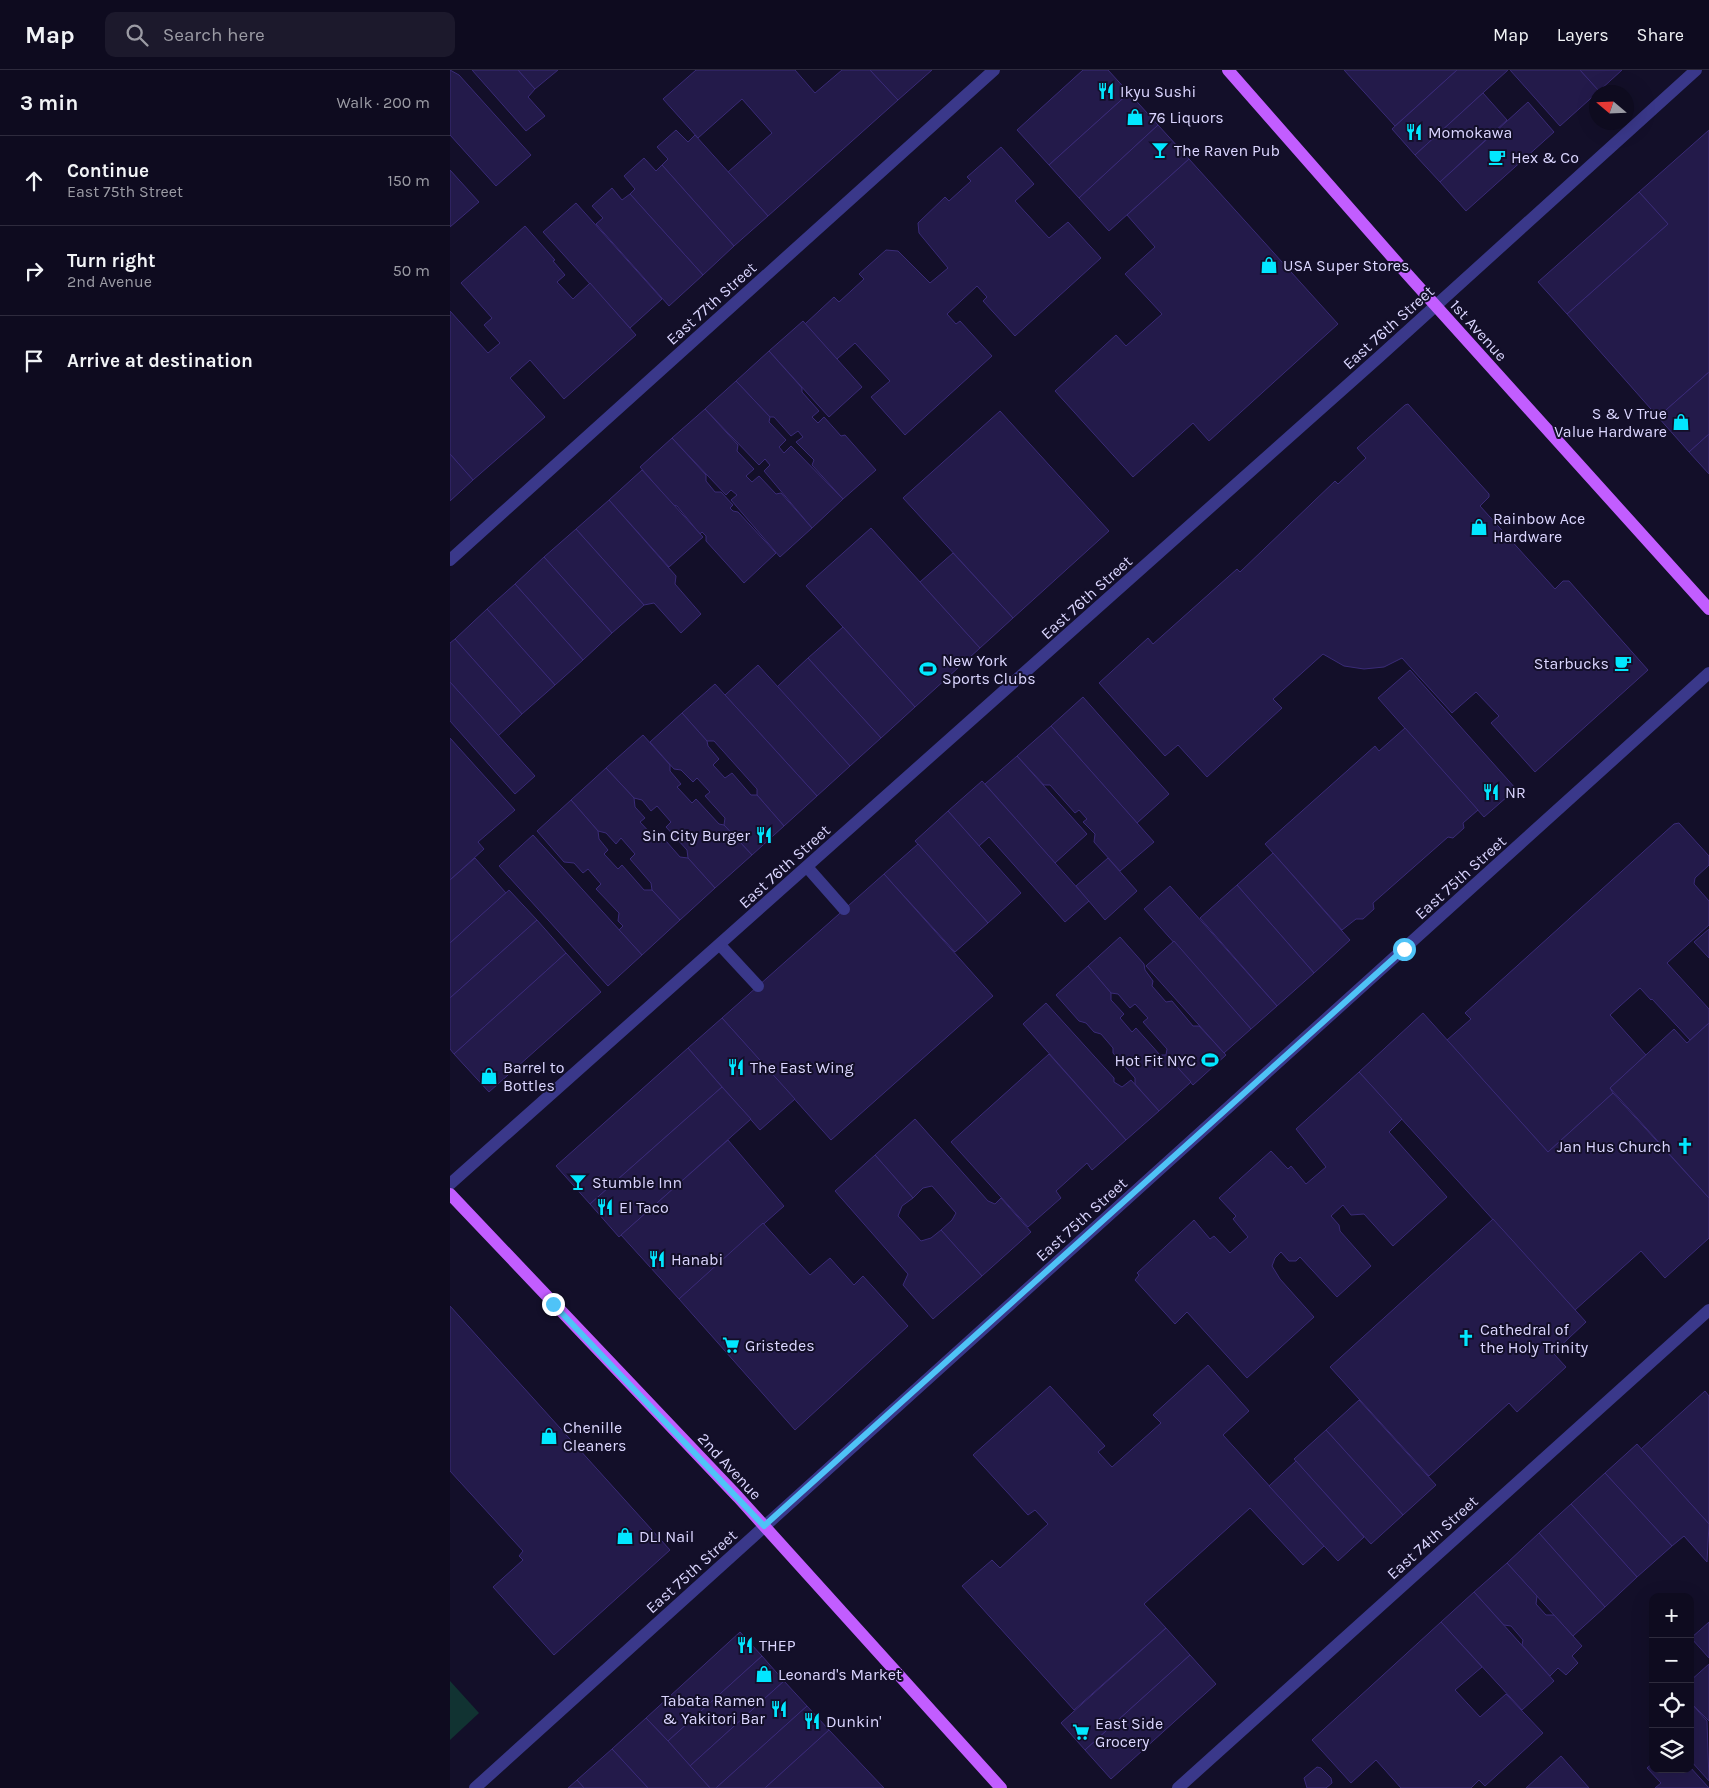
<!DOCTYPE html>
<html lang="en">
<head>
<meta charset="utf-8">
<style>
	:root { --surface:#0e0b1f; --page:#1c192c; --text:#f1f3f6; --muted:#9b9ba4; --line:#2e2b3d }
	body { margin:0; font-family:Karla,sans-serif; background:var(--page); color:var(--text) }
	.controls { position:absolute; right:15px; bottom:15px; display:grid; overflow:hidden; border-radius:10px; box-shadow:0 5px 20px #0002 }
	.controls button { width:45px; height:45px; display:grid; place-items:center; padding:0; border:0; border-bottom:1px solid var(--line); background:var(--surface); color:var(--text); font:25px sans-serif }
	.compass { position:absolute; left:1139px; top:15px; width:45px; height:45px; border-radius:50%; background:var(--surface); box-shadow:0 5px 20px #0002; rotate:289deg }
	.stop { position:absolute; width:15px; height:15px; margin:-11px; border:4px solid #4fc3f7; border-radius:50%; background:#fff }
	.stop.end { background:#4fc3f7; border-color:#fff; box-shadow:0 1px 5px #0008 }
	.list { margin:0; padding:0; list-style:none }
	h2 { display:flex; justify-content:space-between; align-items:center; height:65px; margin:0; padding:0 20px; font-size:21px }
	h2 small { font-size:16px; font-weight:400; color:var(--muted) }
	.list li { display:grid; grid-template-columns:32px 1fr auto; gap:15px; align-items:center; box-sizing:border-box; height:90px; padding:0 20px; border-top:1px solid var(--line) }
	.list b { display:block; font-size:19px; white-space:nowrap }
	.list p { margin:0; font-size:16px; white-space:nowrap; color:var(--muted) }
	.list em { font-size:16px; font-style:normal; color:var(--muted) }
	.icon { flex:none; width:28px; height:28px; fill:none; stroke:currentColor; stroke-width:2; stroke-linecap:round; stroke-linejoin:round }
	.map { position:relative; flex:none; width:1259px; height:1718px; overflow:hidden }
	header { display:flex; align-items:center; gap:30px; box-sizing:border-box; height:70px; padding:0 25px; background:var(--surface); border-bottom:1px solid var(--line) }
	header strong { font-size:24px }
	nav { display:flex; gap:28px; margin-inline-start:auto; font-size:18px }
	.search { width:350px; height:45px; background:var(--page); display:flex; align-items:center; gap:12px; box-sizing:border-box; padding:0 18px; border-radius:10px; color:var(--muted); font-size:19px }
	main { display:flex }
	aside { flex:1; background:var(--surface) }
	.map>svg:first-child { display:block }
</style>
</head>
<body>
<header>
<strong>Map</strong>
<div class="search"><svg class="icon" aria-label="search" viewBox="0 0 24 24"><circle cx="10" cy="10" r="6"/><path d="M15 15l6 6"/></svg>Search here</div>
<nav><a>Map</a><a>Layers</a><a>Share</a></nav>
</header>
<main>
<aside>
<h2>3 min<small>Walk · 200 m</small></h2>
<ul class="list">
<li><svg class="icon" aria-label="ahead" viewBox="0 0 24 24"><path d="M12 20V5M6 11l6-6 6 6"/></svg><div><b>Continue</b><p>East 75th Street</p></div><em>150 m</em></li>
<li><svg class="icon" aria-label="right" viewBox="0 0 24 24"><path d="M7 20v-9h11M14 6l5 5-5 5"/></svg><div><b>Turn right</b><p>2nd Avenue</p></div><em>50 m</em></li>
<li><svg class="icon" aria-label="arrive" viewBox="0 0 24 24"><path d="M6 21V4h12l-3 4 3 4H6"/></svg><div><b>Arrive at destination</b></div></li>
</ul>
</aside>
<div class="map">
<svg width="1259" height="1718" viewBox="0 0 1259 1718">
	<rect width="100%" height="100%" fill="#130f29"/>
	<path fill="#113332" d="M0 1611 29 1643 0 1670Z"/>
	<g fill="#231a4a" stroke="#3a2b77">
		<path d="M0 0 9 5 81 85 46 116 0 65Z"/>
		<path d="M22 0H68L85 19 78 27 95 46 76 61Z"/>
		<path d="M68 0H108L85 19Z"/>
		<path d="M246 0H345L365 23 392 0H420L448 30 318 146 278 102 322 63 292 29 248 68 213 29Z"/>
		<path d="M420 0H482L448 30Z"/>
		<path d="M633 0H658L679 23 599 95 567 60Z"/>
		<path d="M894 0H1007L945 56Z"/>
		<path d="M1007 0H1058L965 85 942 59Z"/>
		<path d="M1060 0H1130L1149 21 1110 56Z"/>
		<path d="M1130 0H1172L1149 21Z"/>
		<path d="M679 23 708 55 629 128 599 95Z"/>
		<path d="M1033 23 1057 50 990 112 965 85Z"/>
		<path d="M1078 32 1104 62 1016 141 990 112Z"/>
		<path d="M708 55 739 89 659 161 629 128Z"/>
		<path d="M226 60 238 72 245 65 318 146 284 176 212 95 218 89 207 77Z"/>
		<path d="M1259 60V302L1208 347 1117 244 1218 154 1189 122Z"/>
		<path d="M551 77 584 114 565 131 599 168 618 152 651 188 565 266 533 231 537 227 527 216 497 244 506 254 510 251 542 286 455 365 421 327 440 311 405 273 387 289 355 254 384 227 389 232 414 209 409 204 436 180 448 181 480 213 498 198 469 163 468 153 495 127 499 131 521 111 517 107Z"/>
		<path d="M194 88 206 101 212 95 284 176 253 205 180 124 185 119 174 106Z"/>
		<path d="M739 89 888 254 759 371 743 353 683 407 605 321 666 265 676 276 712 244 675 204 705 177 677 145Z"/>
		<path d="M0 100 29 132 0 157Z"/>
		<path d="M162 118 172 130 180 124 253 205 219 236 146 154 153 148 142 136Z"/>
		<path d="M1189 122 1218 154 1117 244 1088 212Z"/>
		<path d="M126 133 212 229 180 258 93 162Z"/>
		<path d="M75 156 105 190 103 191 115 205 107 212 123 229 140 213 186 265 114 329 80 290 60 308 95 347 23 410 0 384V241L38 283 50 273 34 255 42 248 11 213Z"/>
		<path d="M353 251 412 317 379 347 319 281Z"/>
		<path d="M319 281 352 318V322L369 341 362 347 368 353 374 347 391 366 395 365 426 400 393 429 362 395 364 390 346 372 353 367 348 361 341 366 324 347H320L286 311Z"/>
		<path d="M1259 302V364L1239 382 1208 347Z"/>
		<path d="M286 311 320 347 319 352 336 370 329 377 334 383 341 376 393 429 362 458 314 401 320 395 315 389 309 395 255 339Z"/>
		<path d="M958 334 1039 424V427L1030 436 1105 519 1113 511H1119L1198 600 1085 702 1041 653 1049 646 1026 622 1002 643 952 588 934 597 914 599 894 596 873 584 823 629 832 638 757 707 728 675 715 686 649 613 698 568 703 574 787 499 790 502 885 411 888 414 916 388 907 378 955 335Z"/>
		<path d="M255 339 288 375 287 381 304 399 296 406 302 412 309 406 326 424 331 423 362 458 330 487 281 430 287 425 281 420 276 425 222 368Z"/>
		<path d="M550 341 659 461 563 548 453 428Z"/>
		<path d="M1259 364V404L1239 382Z"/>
		<path d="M222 368 256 405V411L265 422H271L283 435 280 438 283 441 288 442 326 483 294 513 256 471V466L252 462 250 464 227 436 223 435 190 397Z"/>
		<path d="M0 384 23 410 0 431Z"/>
		<path d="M192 400 253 467 219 497 159 430Z"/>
		<path d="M159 430 226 506 225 514 251 544 231 563 204 533 194 535 126 459Z"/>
		<path d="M421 458 530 578 465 637 356 516Z"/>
		<path d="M126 459 194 535 162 563 94 487Z"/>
		<path d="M503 483 563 548 530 578 470 512Z"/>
		<path d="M94 487 162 563 133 590 65 514Z"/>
		<path d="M65 514 133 590 105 615 37 539Z"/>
		<path d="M37 539 105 615 72 644 5 569Z"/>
		<path d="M393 557 465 637 431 668 358 588Z"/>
		<path d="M5 569 72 644 48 666 0 612V573Z"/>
		<path d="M358 588 431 668 400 696 327 617Z"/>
		<path d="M308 595 400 696 367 726 275 625Z"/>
		<path d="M960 600 1066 719 1034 747 928 628Z"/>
		<path d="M0 612 85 706 65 724 0 651Z"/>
		<path d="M265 614 367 726 334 756 307 725V719L264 671H257L232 643Z"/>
		<path d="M633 627 719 724 687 753 601 656Z"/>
		<path d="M232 643 257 671 258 676 269 689 263 695 275 708 282 703 301 725H307L334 756 302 785 274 755 275 748 255 726 260 722 247 708 243 712 231 700 224 699 200 672Z"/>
		<path d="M601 656 704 772 670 801 644 772 645 764 633 752 637 749 629 740 625 743 600 715H594L567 686Z"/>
		<path d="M955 658 1028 740 1013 753 1014 758 1003 768 998 767 923 833 924 839 913 849H906L892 860 815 774 925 676 929 681Z"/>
		<path d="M193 665 220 695V701L231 714 227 717 242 733 246 729 269 754 274 755 302 785 265 818 238 788 237 780 216 757 221 752 207 736 201 741 192 730 184 728 156 698Z"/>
		<path d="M0 668 65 740 28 772 34 779 0 810Z"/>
		<path d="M567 686 637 764 605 793 535 714Z"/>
		<path d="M156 698 184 728 185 737 195 748 190 752 204 767 209 763 230 787 238 788 265 818 230 850 202 820 201 813 180 789 185 784 171 768 166 774 156 763 148 761 121 730Z"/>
		<path d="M532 711 639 831 615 852 539 767 529 776 498 741Z"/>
		<path d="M121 730 148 761 149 769 158 780 154 784 168 799 172 795 194 820H202L230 850 192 885 169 860 173 856 168 851 169 843 146 819 151 814 138 799 133 803 124 793 114 792 87 761Z"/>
		<path d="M498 741 571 823 538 853 465 771Z"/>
		<path d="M1229 753 1259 786V795L1245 808 1244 814 1259 831V855L1217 893 1259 939V953L1240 970 1202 929 1201 930 1190 918 1160 945 1196 985 1160 1018 1163 1023 1098 1082 997 970 1021 949 1015 943 1224 754Z"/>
		<path d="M83 765 192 885 158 916 49 796Z"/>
		<path d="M468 774 538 853 505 882 434 804Z"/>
		<path d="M823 783 900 870 864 903 787 815Z"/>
		<path d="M25 788 56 823 0 873V810Z"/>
		<path d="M658 788 687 821 655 850 626 816Z"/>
		<path d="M434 804 543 926 381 1070 272 948Z"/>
		<path d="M787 815 864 903 827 936 750 848Z"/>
		<path d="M720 816 827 936 801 959 694 839Z"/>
		<path d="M59 820 87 850 0 928V873Z"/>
		<path d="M87 850 116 883 4 984 0 979V928Z"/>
		<path d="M1259 859V888L1244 872Z"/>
		<path d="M670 867 694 894 695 900 703 911 702 916 716 932 722 931 743 956H749L776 985 743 1015 716 985 717 979 693 952 698 948 685 934 680 938 668 924 661 923 638 896Z"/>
		<path d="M724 871 801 959 774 983 696 896Z"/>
		<path d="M116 883 151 922 39 1022 4 984Z"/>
		<path d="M638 896 661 923V930L674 944 670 948 682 962 686 958 710 985H716L741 1012 709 1041 685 1014V1008L663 983V978L651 964 644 962 636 953 629 951 606 925Z"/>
		<path d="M596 933 664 1008V1012L672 1017 681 1010 709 1041 676 1070 573 954Z"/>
		<path d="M973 943 1098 1082 1163 1023 1259 1128V1168L1215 1208 1191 1181 1125 1240 909 1002Z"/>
		<path d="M272 948 345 1029 310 1060 238 978Z"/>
		<path d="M1259 953V1128L1160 1018 1224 959 1237 973Z"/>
		<path d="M238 978 272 1017 140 1134 106 1096Z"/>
		<path d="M599 984 676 1070 642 1100 637 1093 606 1121 611 1128 578 1157 501 1072Z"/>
		<path d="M909 1002 952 1049 939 1062 997 1127 943 1176 914 1144 901 1145 893 1135 881 1146 889 1155 890 1161 921 1196 887 1227 850 1187 846 1191H839L831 1182 825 1188 822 1196 830 1209 864 1247 797 1308 737 1242 725 1254 685 1210 689 1205 687 1203 744 1150 760 1169 764 1166 780 1183 798 1167 783 1149 786 1146 769 1128 821 1081 838 1099 841 1096 856 1114 876 1097 846 1059Z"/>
		<path d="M272 1017 301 1049 169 1167 140 1134Z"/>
		<path d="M465 1049 538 1131 545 1134 551 1128 581 1162 532 1206 491 1160 502 1150 506 1143 482 1116 473 1118 463 1128 425 1085Z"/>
		<path d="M278 1070 334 1136 229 1229 171 1165Z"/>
		<path d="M425 1085 463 1128 452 1136 448 1146 471 1171 481 1168 491 1160 532 1206 483 1249 453 1215 458 1204 385 1121Z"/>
		<path d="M1043 1149 1136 1252 1103 1283 1116 1297 1067 1342 1059 1333 979 1406 880 1297Z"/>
		<path d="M313 1153 360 1205 380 1188 404 1215 413 1206 458 1256 345 1360 229 1229Z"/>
		<path d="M0 1236 220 1480 104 1585 43 1517 73 1490 69 1486 73 1481 0 1401Z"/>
		<path d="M758 1295 799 1341 773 1365 874 1476 853 1495 800 1438 694 1534 716 1558 624 1640 512 1516 542 1490 550 1498 598 1454 585 1440 578 1445 523 1385 600 1316 655 1376 648 1382 662 1397 711 1353 703 1345Z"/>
		<path d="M1255 1321 1259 1326V1454L1191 1379Z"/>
		<path d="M909 1330 986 1415 953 1445 876 1360Z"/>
		<path d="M876 1360 953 1445 921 1474 844 1389Z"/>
		<path d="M1187 1374 1259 1454 1257 1492 1234 1466 1222 1476 1155 1403Z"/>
		<path d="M846 1391 914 1467 888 1491 819 1416Z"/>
		<path d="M1155 1403 1222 1476 1187 1507 1121 1434Z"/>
		<path d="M1121 1434 1187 1507 1155 1537 1089 1463Z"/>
		<path d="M1089 1463 1155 1537 1123 1566 1057 1493Z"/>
		<path d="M1057 1493 1087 1526 1086 1534 1096 1545H1104L1132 1576 1122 1586 1128 1593 1116 1605 1108 1598 1100 1606 1072 1575 1073 1570 1061 1556 1054 1555 1024 1522Z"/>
		<path d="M1024 1522 1104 1611 1072 1640 991 1552Z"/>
		<path d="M991 1552 1032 1597 1005 1620 1030 1647 1056 1624 1093 1663 1035 1716 1029 1710 1021 1718H951L926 1690 901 1713 862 1670Z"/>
		<path d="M1259 1552V1588L1241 1568Z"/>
		<path d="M716 1558 740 1585 635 1680 611 1653Z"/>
		<path d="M290 1562 312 1586 218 1671 196 1648Z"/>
		<path d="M740 1585 766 1614 661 1709 635 1680Z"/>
		<path d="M312 1586 334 1611 240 1696 218 1671Z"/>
		<path d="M1259 1594V1651L1240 1632V1611Z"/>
		<path d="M334 1611 357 1636 266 1718H260L240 1696Z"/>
		<path d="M1240 1632 1257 1651 1259 1711 1240 1690Z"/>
		<path d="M357 1636 379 1660 315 1718H266Z"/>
		<path d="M196 1648 218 1671 260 1718H198L162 1679Z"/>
		<path d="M379 1660 434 1718H315Z"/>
		<path d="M162 1679 198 1718H134L127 1710Z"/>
		<path d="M1111 1686 1139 1718H1076Z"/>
		<path d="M1203 1693V1699H1240V1697L1259 1718H1205L1211 1713 1197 1698Z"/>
		<path d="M867 1697 871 1698 881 1708 882 1713 876 1718H857L854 1708Z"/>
		<path d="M127 1710 134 1718H118Z"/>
	</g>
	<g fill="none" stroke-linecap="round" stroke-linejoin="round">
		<g stroke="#3a388a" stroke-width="12">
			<path d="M357 797 394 839"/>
			<path d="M270 875 308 916"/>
		</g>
		<g stroke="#3a388a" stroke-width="12">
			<path d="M0 490 544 0"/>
			<path d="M0 1114 929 287 1246 0"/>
			<path d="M25 1718 1259 603"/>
			<path d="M728 1718 1259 1240"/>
		</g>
		<g stroke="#c25dff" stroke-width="12">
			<path d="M778 0 958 205 1259 539"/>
			<path d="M0 1124 288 1427 551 1718"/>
		</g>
	</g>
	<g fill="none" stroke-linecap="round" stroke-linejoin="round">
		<path stroke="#4fc3f7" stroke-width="6" d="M103 1234 314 1456 954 879"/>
	</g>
	<defs>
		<g id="restaurant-bare" transform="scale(1.35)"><path d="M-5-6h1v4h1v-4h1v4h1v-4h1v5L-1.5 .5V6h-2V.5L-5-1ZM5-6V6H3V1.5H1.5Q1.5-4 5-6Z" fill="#02e7ff" stroke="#130f29" stroke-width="2.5" paint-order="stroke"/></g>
		<g id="shop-bare" transform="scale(1.35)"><path d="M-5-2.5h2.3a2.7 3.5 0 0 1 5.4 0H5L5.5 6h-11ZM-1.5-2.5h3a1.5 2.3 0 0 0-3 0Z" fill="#02e7ff" stroke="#130f29" stroke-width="2.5" paint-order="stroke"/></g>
		<g id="bar-bare" transform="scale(1.35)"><path d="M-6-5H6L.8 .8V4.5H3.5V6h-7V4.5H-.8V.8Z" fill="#02e7ff" stroke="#130f29" stroke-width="2.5" paint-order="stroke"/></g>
		<g id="cafe-bare" transform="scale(1.35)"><path d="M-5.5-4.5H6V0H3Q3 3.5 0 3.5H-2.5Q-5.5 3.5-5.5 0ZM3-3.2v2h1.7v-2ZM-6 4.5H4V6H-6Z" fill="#02e7ff" stroke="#130f29" stroke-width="2.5" paint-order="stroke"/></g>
		<g id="stadium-bare" transform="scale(1.35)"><path d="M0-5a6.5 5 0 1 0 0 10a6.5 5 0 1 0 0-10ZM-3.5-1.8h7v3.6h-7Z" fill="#02e7ff" stroke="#130f29" stroke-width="2.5" paint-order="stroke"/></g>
		<g id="church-bare" transform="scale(1.35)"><path d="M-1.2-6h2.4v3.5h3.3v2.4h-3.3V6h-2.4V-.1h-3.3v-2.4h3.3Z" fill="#02e7ff" stroke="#130f29" stroke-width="2.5" paint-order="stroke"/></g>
		<g id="supermarket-bare" transform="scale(1.35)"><path d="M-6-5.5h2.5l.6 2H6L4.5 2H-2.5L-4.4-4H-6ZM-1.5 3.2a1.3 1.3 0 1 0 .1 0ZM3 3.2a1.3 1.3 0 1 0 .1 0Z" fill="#02e7ff" stroke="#130f29" stroke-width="2.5" paint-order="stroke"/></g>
	</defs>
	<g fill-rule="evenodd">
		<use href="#restaurant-bare" x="656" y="21"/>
		<use href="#shop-bare" x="685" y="47"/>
		<use href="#restaurant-bare" x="964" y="62"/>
		<use href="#bar-bare" x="710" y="80"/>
		<use href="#cafe-bare" x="1047" y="87"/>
		<use href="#shop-bare" x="819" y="195"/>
		<use href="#shop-bare" x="1231" y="352"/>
		<use href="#shop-bare" x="1029" y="457"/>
		<use href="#cafe-bare" x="1173" y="593"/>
		<use href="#stadium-bare" x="478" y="599"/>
		<use href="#restaurant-bare" x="1041" y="722"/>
		<use href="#restaurant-bare" x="314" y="765"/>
		<use href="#stadium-bare" x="760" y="990"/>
		<use href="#restaurant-bare" x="286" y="997"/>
		<use href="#shop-bare" x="39" y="1006"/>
		<use href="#church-bare" x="1235" y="1076"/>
		<use href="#bar-bare" x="128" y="1112"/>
		<use href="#restaurant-bare" x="155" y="1137"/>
		<use href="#restaurant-bare" x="207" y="1189"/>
		<use href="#church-bare" x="1016" y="1268"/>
		<use href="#supermarket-bare" x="281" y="1275"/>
		<use href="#shop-bare" x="99" y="1366"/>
		<use href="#shop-bare" x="175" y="1466"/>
		<use href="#restaurant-bare" x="295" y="1575"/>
		<use href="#shop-bare" x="314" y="1604"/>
		<use href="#restaurant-bare" x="329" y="1639"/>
		<use href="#restaurant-bare" x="362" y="1651"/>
		<use href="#supermarket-bare" x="631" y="1662"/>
	</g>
	<g text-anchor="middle" stroke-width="4" stroke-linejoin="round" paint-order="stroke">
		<g font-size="16" fill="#dbd6ff" stroke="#130f29" text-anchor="start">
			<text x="670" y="27">Ikyu Sushi</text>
			<text x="699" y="53">76 Liquors</text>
			<text x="978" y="68">Momokawa</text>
			<text x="724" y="86">The Raven Pub</text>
			<text x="1061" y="93">Hex &amp; Co</text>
			<text x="833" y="201">USA Super Stores</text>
			<text x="1217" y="349" text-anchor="end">S &amp; V True<tspan x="1217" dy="18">Value Hardware</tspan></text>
			<text x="1043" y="454">Rainbow Ace<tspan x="1043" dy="18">Hardware</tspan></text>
			<text x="492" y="596">New York<tspan x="492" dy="18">Sports Clubs</tspan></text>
			<text x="1159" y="599" text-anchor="end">Starbucks</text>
			<text x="1055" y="728">NR</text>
			<text x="300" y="771" text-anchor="end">Sin City Burger</text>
			<text x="746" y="996" text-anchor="end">Hot Fit NYC</text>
			<text x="53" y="1003">Barrel to<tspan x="53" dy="18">Bottles</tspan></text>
			<text x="300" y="1003">The East Wing</text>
			<text x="1221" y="1082" text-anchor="end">Jan Hus Church</text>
			<text x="142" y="1118">Stumble Inn</text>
			<text x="169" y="1143">El Taco</text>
			<text x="221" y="1195">Hanabi</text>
			<text x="1030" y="1265">Cathedral of<tspan x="1030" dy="18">the Holy Trinity</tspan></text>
			<text x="295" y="1281">Gristedes</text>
			<text x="113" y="1363">Chenille<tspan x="113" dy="18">Cleaners</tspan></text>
			<text x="189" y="1472">DLI Nail</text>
			<text x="309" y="1581">THEP</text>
			<text x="328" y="1610">Leonard's Market</text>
			<text x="315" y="1636" text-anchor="end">Tabata Ramen<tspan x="315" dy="18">&amp; Yakitori Bar</tspan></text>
			<text x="376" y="1657">Dunkin'</text>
			<text x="645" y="1659">East Side<tspan x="645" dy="18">Grocery</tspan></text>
		</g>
		<g font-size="16" fill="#dbd6ff" stroke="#130f29">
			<text transform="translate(261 233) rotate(-42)" y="6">East 77th Street</text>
			<text transform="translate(938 257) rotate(-42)" y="6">East 76th Street</text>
			<text transform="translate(1029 260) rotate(48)" y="6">1st Avenue</text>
			<text transform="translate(636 527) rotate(-42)" y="6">East 76th Street</text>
			<text transform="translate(334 796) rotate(-42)" y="6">East 76th Street</text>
			<text transform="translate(1010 807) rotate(-42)" y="6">East 75th Street</text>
			<text transform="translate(631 1149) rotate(-42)" y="6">East 75th Street</text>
			<text transform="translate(280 1396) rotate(47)" y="6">2nd Avenue</text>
			<text transform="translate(982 1467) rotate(-42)" y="6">East 74th Street</text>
			<text transform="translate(241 1501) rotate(-42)" y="6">East 75th Street</text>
		</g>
	</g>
</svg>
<div class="controls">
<button>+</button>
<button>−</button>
<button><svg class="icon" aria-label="locate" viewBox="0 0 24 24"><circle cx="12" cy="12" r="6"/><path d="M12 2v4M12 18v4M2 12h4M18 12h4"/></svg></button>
<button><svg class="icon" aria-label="layers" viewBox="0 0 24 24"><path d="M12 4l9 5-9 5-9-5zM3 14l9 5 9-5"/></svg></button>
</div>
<svg class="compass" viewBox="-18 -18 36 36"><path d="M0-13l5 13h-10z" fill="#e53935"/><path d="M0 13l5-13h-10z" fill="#9b9ba4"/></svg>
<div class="stop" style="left:954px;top:879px"></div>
<div class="stop end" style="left:103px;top:1234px"></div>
</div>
</main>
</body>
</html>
